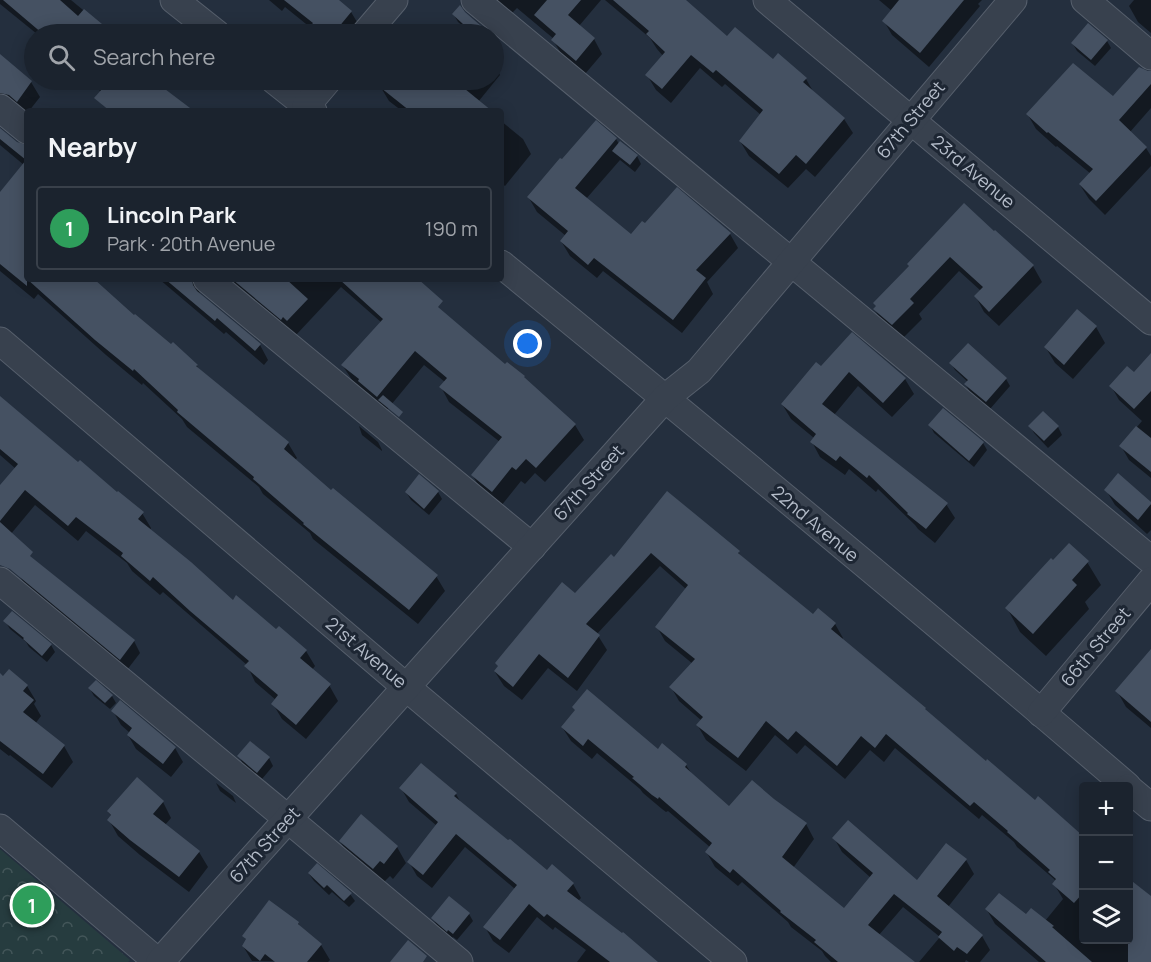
<!DOCTYPE html>
<html lang="en">
<head>
<meta charset="utf-8">
<style>
	:root { --surface:#1b232e; --page:#242b36; --text:#f1f3f6; --muted:#a0a4aa; --line:#39404a; --accent:#8ab4f8 }
	body { margin:0; font-family:Manrope,sans-serif; background:var(--page); color:var(--text) }
	.controls { position:absolute; right:18px; bottom:18px; display:grid; overflow:hidden; border-radius:6px; box-shadow:0 3px 15px #0003 }
	.controls button { width:54px; height:54px; display:grid; place-items:center; padding:0; border:0; border-bottom:2px solid var(--line); background:var(--surface); color:var(--text); font:30px sans-serif }
	.you { position:absolute; left:528px; top:344px; width:21px; height:21px; margin:-15px; border:4px solid #fff; border-radius:50%; background:#1a73e8; box-shadow:0 0 0 9px #1a73e833 }
	.badge { display:grid; place-items:center; width:39px; height:39px; border-radius:50%; background:var(--accent); color:#fff; font-size:20px; font-weight:700 }
	.pin { position:absolute; translate:-50% -50%; border:3px solid #fff; box-shadow:0 2px 6px #0006 }
	.list { margin:0; padding:0; list-style:none }
	h2 { display:flex; justify-content:space-between; align-items:center; height:78px; margin:0; padding:0 24px; font-size:26px }
	h2 small { font-size:20px; font-weight:400; color:var(--muted) }
	.list li { display:grid; grid-template-columns:39px 1fr auto; gap:18px; align-items:center; box-sizing:border-box; height:84px; margin:0 12px 12px; padding:0 12px; border:2px solid var(--line); border-radius:6px }
	.list b { display:block; font-size:22px; white-space:nowrap }
	.list p { margin:0; font-size:20px; white-space:nowrap; color:var(--muted) }
	.list em { font-size:20px; font-style:normal; color:var(--muted) }
	.icon { flex:none; width:33px; height:33px; fill:none; stroke:currentColor; stroke-width:2; stroke-linecap:round; stroke-linejoin:round }
	.map { position:relative; flex:none; width:1151px; height:962px; overflow:hidden }
	.search { position:absolute; background:var(--surface); box-shadow:0 3px 15px #0003; left:24px; top:24px; width:480px; height:66px; display:flex; align-items:center; gap:15px; box-sizing:border-box; padding:0 21px; border-radius:33px; color:var(--muted); font-size:22px }
	.panel { position:absolute; background:var(--surface); box-shadow:0 3px 15px #0003; left:24px; top:108px; width:480px; height:174px; border-radius:6px }
	.map>svg:first-child { display:block }
</style>
</head>
<body>
<div class="map">
<svg width="1151" height="962" viewBox="0 0 1151 962">
	<defs>
		<pattern id="park-crowns" width="20" height="18" patternUnits="userSpaceOnUse" patternTransform="scale(1.5)"><rect width="20" height="18" fill="#263c3f"/><path d="M2 6a3 3 0 1 1 6 0M12 15a3 3 0 1 1 6 0" fill="none" stroke="#435659"/></pattern>
	</defs>
	<rect width="100%" height="100%" fill="#242f3e"/>
	<path fill="url(#park-crowns)" d="M0 849 130 960 128 962H0Z"/>
	<g fill="#0007">
		<path d="M0 0H71L112 34H37L0 4Z"/>
		<path d="M269 0H337L351 12 360 27 353 34H312L309 30 311 28 285 7 282 11Z"/>
		<path d="M489 0H601L579 26 594 39 602 54 585 74 562 55 553 40 554 39 517 8 510 15Z"/>
		<path d="M605 0H684L727 39 806 79 814 93 844 119 853 133 815 177 806 169 788 188 749 156 740 141 761 115 725 84 722 87 700 68 671 103 656 90 647 75 663 56 657 49 650 38Z"/>
		<path d="M879 0H982L978 4 980 6 929 67 892 35 884 21 892 11Z"/>
		<path d="M1134 0H1151V33L1138 22 1129 6Z"/>
		<path d="M454 15 480 27 484 34H473L458 22Z"/>
		<path d="M1107 41 1111 48 1095 66 1077 51 1073 44Z"/>
		<path d="M0 56 31 82 40 97 29 111H27V114L0 110Z"/>
		<path d="M494 63 500 75 478 102 490 111H402L389 101 380 86 386 80H440L442 81 444 80H494Z"/>
		<path d="M1151 73V108L1130 132 1146 148 1151 156V166L1105 215 1089 199 1080 185 1091 174 1057 146 1056 147 1036 129 1028 115 1113 98Z"/>
		<path d="M87 80H162L157 85 192 111H124Z"/>
		<path d="M501 121 523 139 531 154 505 186 501 183Z"/>
		<path d="M596 122 616 139 619 144 637 156 641 164 635 172 620 160 586 199 631 237 645 225 730 234 738 248 707 282 713 294 682 333 603 271 597 278 570 256 561 241 566 236 537 212 529 198Z"/>
		<path d="M0 130 17 144 27 147V279H91L134 317 197 366 199 370 288 443 297 458 295 460 332 492 436 576 445 591 418 624 313 539 310 533 263 494 259 487 187 427 182 419 143 383 142 385 106 355 38 294 34 299 0 271V194L24 165 0 145Z"/>
		<path d="M995 232 1033 266 1042 282 999 326 984 312 976 297 981 291 959 271 919 314 922 319 901 340 884 325 875 310 911 267Z"/>
		<path d="M159 279H209L202 284 199 291 200 295 260 345 268 360 264 365 226 332 224 334Z"/>
		<path d="M221 279H400L506 366 525 380 575 425 584 440 545 482 535 473 525 484 521 481 501 506 481 490 473 476 500 442 449 402 441 387 445 382 424 365 386 411 352 380 343 366 382 323 341 287 296 335 292 331 290 334Z"/>
		<path d="M1078 311 1096 327 1105 343 1073 379 1055 363 1046 348Z"/>
		<path d="M1151 356V478L1129 460 1121 446 1142 421 1119 400 1111 386 1134 374Z"/>
		<path d="M951 363 1006 379 1010 386 990 409 970 392 966 385 968 382 955 370Z"/>
		<path d="M821 368 905 379 914 394 892 417 858 386 834 415 946 504 955 518 935 543 918 529 915 525 878 489 876 492 849 469 845 475 820 457 812 442 814 438 791 419 782 404Z"/>
		<path d="M0 398 78 464 142 513 151 528 150 531 233 602 306 651 315 666 312 670 329 685 338 701 306 739 282 719 273 704 276 700 255 682 247 665 163 592 160 595 132 571 127 563 86 531 78 541 35 505 0 547V487L16 469 0 455Z"/>
		<path d="M930 425 983 443 987 450 974 467 934 433Z"/>
		<path d="M359 426 378 442 382 450V451L362 435Z"/>
		<path d="M1030 426 1058 427 1062 435 1048 448 1034 433Z"/>
		<path d="M1118 475 1151 505V530L1147 534 1115 505 1106 490Z"/>
		<path d="M420 477 438 492 442 499 429 515 411 500 406 492Z"/>
		<path d="M668 493 738 552 741 556 814 616 835 624 843 638 842 640 926 712 1035 802 1039 798 1084 838V940H1128L1151 898V962H1039L995 924 987 910 1027 916 1045 921 1063 899 1054 884 1056 882 1054 879 1017 847 1014 842 982 815 979 819 895 748 884 762 870 750 845 779 805 745 797 754 775 735 746 771 706 740 698 726 702 721 679 701 671 687 693 664 665 641 657 627 687 590 660 566 597 634 607 650 577 691 548 668 522 700 504 686 495 672 614 559Z"/>
		<path d="M33 560 134 641 140 653 127 670 26 586 19 575Z"/>
		<path d="M1054 562H1087L1101 585 1085 602 1089 609 1046 656 1020 632 1007 608Z"/>
		<path d="M5 621 51 645 55 652 47 662 29 647 26 642 10 629Z"/>
		<path d="M1151 663V728L1126 707 1117 691Z"/>
		<path d="M0 683 27 686 36 701 34 704 41 716 35 724 64 746 73 762 52 788 10 755 9 756 0 749Z"/>
		<path d="M90 689 112 696 116 703 110 709 94 696Z"/>
		<path d="M113 711 175 748 183 762 171 777 136 749 128 735 130 733 121 725Z"/>
		<path d="M562 727 658 751 662 745 686 765 693 776 729 808 806 824 814 839 793 868 844 910 871 878 842 852 834 838 917 882 966 860 974 874 948 907 982 936 990 950 980 962H969L966 960 965 962H919L940 937 903 907 879 935 913 962H831L825 956 822 951 791 927 788 922 742 882 738 886 715 867 707 853 711 848 668 811 666 812 662 809 643 793 640 789 597 753 592 759 571 741Z"/>
		<path d="M239 756 269 758 273 766 262 779 243 764Z"/>
		<path d="M216 783 233 796 236 803 220 791Z"/>
		<path d="M401 788 456 794 461 803 547 872 573 884 581 898 578 901 655 962H577L586 950 555 927 553 930 537 917 509 953 493 941 485 927 515 889 465 847 432 888 417 876 409 862 437 826 409 802Z"/>
		<path d="M163 802 171 818 165 825 199 852 208 867 189 892 140 855 118 836 109 820 112 817 108 812Z"/>
		<path d="M361 817 397 847 406 863 393 879 390 876 382 884 349 856 340 841Z"/>
		<path d="M309 874 350 894 355 901 349 907 332 892 329 895 314 881Z"/>
		<path d="M270 902 298 923 302 929 321 945 330 960 328 962 252 961 243 946 247 941 244 936Z"/>
		<path d="M469 914 473 921 457 940 453 937 452 938 437 926 433 918Z"/>
	</g>
	<g fill="#455162">
		<path d="M3 0H60L78 16 84 9 114 34H43Z"/>
		<path d="M284 0H339L352 11 333 34H304L313 23Z"/>
		<path d="M547 0H581L568 15 595 38 576 61 551 40 556 34 534 15Z"/>
		<path d="M613 0H686L727 36 735 27 773 59 778 53 807 78 803 82 845 118 806 164 796 155 779 174 739 141 763 110 716 70 713 73 691 55 662 89 645 75 665 52 646 34 649 31Z"/>
		<path d="M899 0H964L920 53 882 21Z"/>
		<path d="M460 5 465 12 481 26 474 34 452 14Z"/>
		<path d="M1088 23 1108 40 1091 60 1071 43Z"/>
		<path d="M0 54 32 81 17 102 9 95 0 93Z"/>
		<path d="M1073 63 1113 96 1139 67 1148 71H1151V84L1119 120 1147 147 1096 201 1079 184 1093 169 1048 132 1047 133 1026 114Z"/>
		<path d="M110 80H153L194 111H110L94 98Z"/>
		<path d="M371 80H454L492 111H410Z"/>
		<path d="M596 120 617 138 575 188 631 234 642 221 645 223 677 187 731 233 696 270 706 278 673 320 594 258 588 265 560 241 568 231 527 197 560 158 562 159Z"/>
		<path d="M0 128 17 142 27 145V286L0 264V192L26 160 0 139Z"/>
		<path d="M620 141 638 155 630 165 612 151Z"/>
		<path d="M964 203 994 231 995 230 1034 265 989 312 974 296 983 287 950 257 910 299 914 303 892 325 873 309 876 306 873 303 909 266 907 264Z"/>
		<path d="M27 279H94L134 315 135 314 171 344 173 342 198 365 196 366 289 442 284 449 331 490 333 488 438 575 409 610 303 524 304 523 253 479 254 477 177 412 178 410 134 369 133 371 95 340Z"/>
		<path d="M165 279H192L193 285 197 291 261 344 255 351 217 318 215 321Z"/>
		<path d="M232 279H286L308 299 287 321 283 317 281 320Z"/>
		<path d="M339 279H418L443 301 438 307 505 364 507 362 525 376 524 377 576 424 536 468 526 459 516 470 512 467 492 492 471 475 502 437 439 387 447 378 415 351 377 397 358 381 359 379 341 365 383 319Z"/>
		<path d="M1077 309 1097 326 1064 365 1044 347Z"/>
		<path d="M852 332 906 378 883 403 849 372 822 404 948 503 926 529 907 514 908 513 869 475 867 478 840 456 836 461 810 442 816 434 781 404 816 362 821 366Z"/>
		<path d="M968 343 1007 378 986 402 964 384 968 380 949 363Z"/>
		<path d="M1151 353V391L1134 409 1109 386 1127 366 1134 372Z"/>
		<path d="M383 395 403 412 399 417 378 400Z"/>
		<path d="M0 396 78 462 80 460 117 492 118 491 144 512 138 519 191 562 233 600 236 595 276 629 279 626 307 650 300 658 331 684 296 725 271 704 278 695 244 666 249 661 190 611 153 577 150 581 121 556 123 553 76 517 68 526 25 490 0 521V485L18 464 0 449Z"/>
		<path d="M943 408 984 442 969 461 928 425Z"/>
		<path d="M1043 411 1059 426 1044 441 1028 426Z"/>
		<path d="M1136 426 1151 438V472L1119 446Z"/>
		<path d="M1118 473 1151 502V504L1138 520 1104 490Z"/>
		<path d="M419 474 439 491 424 509 405 492Z"/>
		<path d="M667 491 717 532 740 551 738 553 802 605 813 614 818 608 836 623 831 629 926 708 925 709 986 761 987 759 1035 800 1038 796 1083 836V893L1074 903 1052 884 1056 879 1048 872 1050 870 1007 832 1008 831 974 802 970 806 886 734 875 748 861 736 837 766 796 731 788 740 766 721 738 758 696 725 703 717 669 687 695 659 655 627 688 585 651 553 586 624 600 635 568 678 539 654 513 687 494 671 498 666 495 663 562 582 575 593 611 554 614 557Z"/>
		<path d="M0 522 33 552 30 556 135 640 120 660 10 569 0 565Z"/>
		<path d="M1069 543 1089 561 1072 580 1077 585 1033 634 1005 608 1051 558 1053 560Z"/>
		<path d="M12 611 52 644 42 656 23 639 24 638 3 621Z"/>
		<path d="M1151 649V722L1115 691Z"/>
		<path d="M9 669 28 685 23 691 34 700 23 712 65 745 43 774 0 741V673L3 676Z"/>
		<path d="M96 680 113 695 105 703 88 688Z"/>
		<path d="M587 689 658 749 662 743 687 764 685 767 729 806 752 780 774 799 807 823 782 857 844 908 873 873 832 838 848 820 917 880 946 843 967 859 937 896 983 935 967 954 957 947 954 951 938 937 942 932 894 894 868 925 915 962H838L814 942 816 940 780 912 781 911 733 869 730 873 705 852 712 843 659 797 658 799 652 795 632 778 634 777 588 739 583 746 561 727 575 710 572 707Z"/>
		<path d="M120 700 176 747 163 764 127 735 132 728 111 711Z"/>
		<path d="M250 741 270 757 257 773 237 756Z"/>
		<path d="M421 763 457 793 454 796 508 840 510 839 547 870 552 864 574 883 567 891 622 933 623 932 658 962H610L547 914 544 917 529 904 500 940 483 927 517 885 456 834 423 875 407 862 438 822 399 788Z"/>
		<path d="M137 777 164 801 153 814 200 851 179 877 130 840 107 820 111 815 107 811Z"/>
		<path d="M361 814 398 846 384 864 380 861 373 869 339 841Z"/>
		<path d="M317 863 352 893 344 901 327 885 324 888 308 873Z"/>
		<path d="M1128 878 1151 896V962H1128Z"/>
		<path d="M999 893 1026 914 1031 908 1054 926 1052 927 1092 962H1046L985 909Z"/>
		<path d="M449 896 470 913 453 934 448 930 447 932 431 918Z"/>
		<path d="M269 900 299 922 298 924 322 944 307 962H275L265 954 260 961 242 946 246 939 242 936Z"/>
		<path d="M408 940 427 956 423 962H390Z"/>
	</g>
	<g fill="none" stroke-linecap="round" stroke-linejoin="round">
		<g stroke="#565f6c" stroke-width="29">
			<g id="minor">
				<path d="M174 0 217 34"/>
				<path d="M475 0 1151 560"/>
				<path d="M767 0 1151 321"/>
				<path d="M1085 0 1151 56"/>
				<path d="M365 34 394 0"/>
				<path d="M274 80 313 111"/>
				<path d="M306 106 328 80"/>
				<path d="M0 108 27 130"/>
				<path d="M501 264C712 436 921 609 1127 786"/>
				<path d="M207 279 532 547"/>
				<path d="M0 341 406 687 733 962"/>
				<path d="M0 581 288 819 459 962"/>
				<path d="M1041 713 1151 581"/>
				<path d="M1128 788 1151 807"/>
				<path d="M0 828 158 962"/>
				<path d="M160 962 665 398 699 371 1013 0"/>
			</g>
		</g>
		<use href="#minor" stroke="#38414e" stroke-width="27"/>
	</g>
	<g text-anchor="middle" stroke-width="6" stroke-linejoin="round" paint-order="stroke">
		<g font-size="18" fill="#b4bcc9" stroke="#1d2633">
			<text transform="translate(911 120) rotate(-50)" y="6">67th Street</text>
			<text transform="translate(973 172) rotate(40)" y="6">23rd Avenue</text>
			<text transform="translate(589 483) rotate(-48)" y="6">67th Street</text>
			<text transform="translate(815 524) rotate(40)" y="6">22nd Avenue</text>
			<text transform="translate(1096 647) rotate(-50)" y="6">66th Street</text>
			<text transform="translate(366 653) rotate(40)" y="6">21st Avenue</text>
			<text transform="translate(265 845) rotate(-48)" y="6">67th Street</text>
		</g>
	</g>
</svg>
<div class="controls">
<button>+</button>
<button>−</button>
<button><svg class="icon" aria-label="layers" viewBox="0 0 24 24"><path d="M12 4l9 5-9 5-9-5zM3 14l9 5 9-5"/></svg></button>
</div>
<div class="you"></div>
<div class="pin badge" style="left:32px;top:905px;background:#2e9e5b">1</div>
<div class="search"><svg class="icon" aria-label="search" viewBox="0 0 24 24"><circle cx="10" cy="10" r="6"/><path d="M15 15l6 6"/></svg>Search here</div>
<section class="panel">
<h2>Nearby<small></small></h2>
<ul class="list">
<li><span class="badge" style="background:#2e9e5b">1</span><div><b>Lincoln Park</b><p>Park · 20th Avenue</p></div><em>190 m</em></li>
</ul>
</section>
</div>
</body>
</html>
